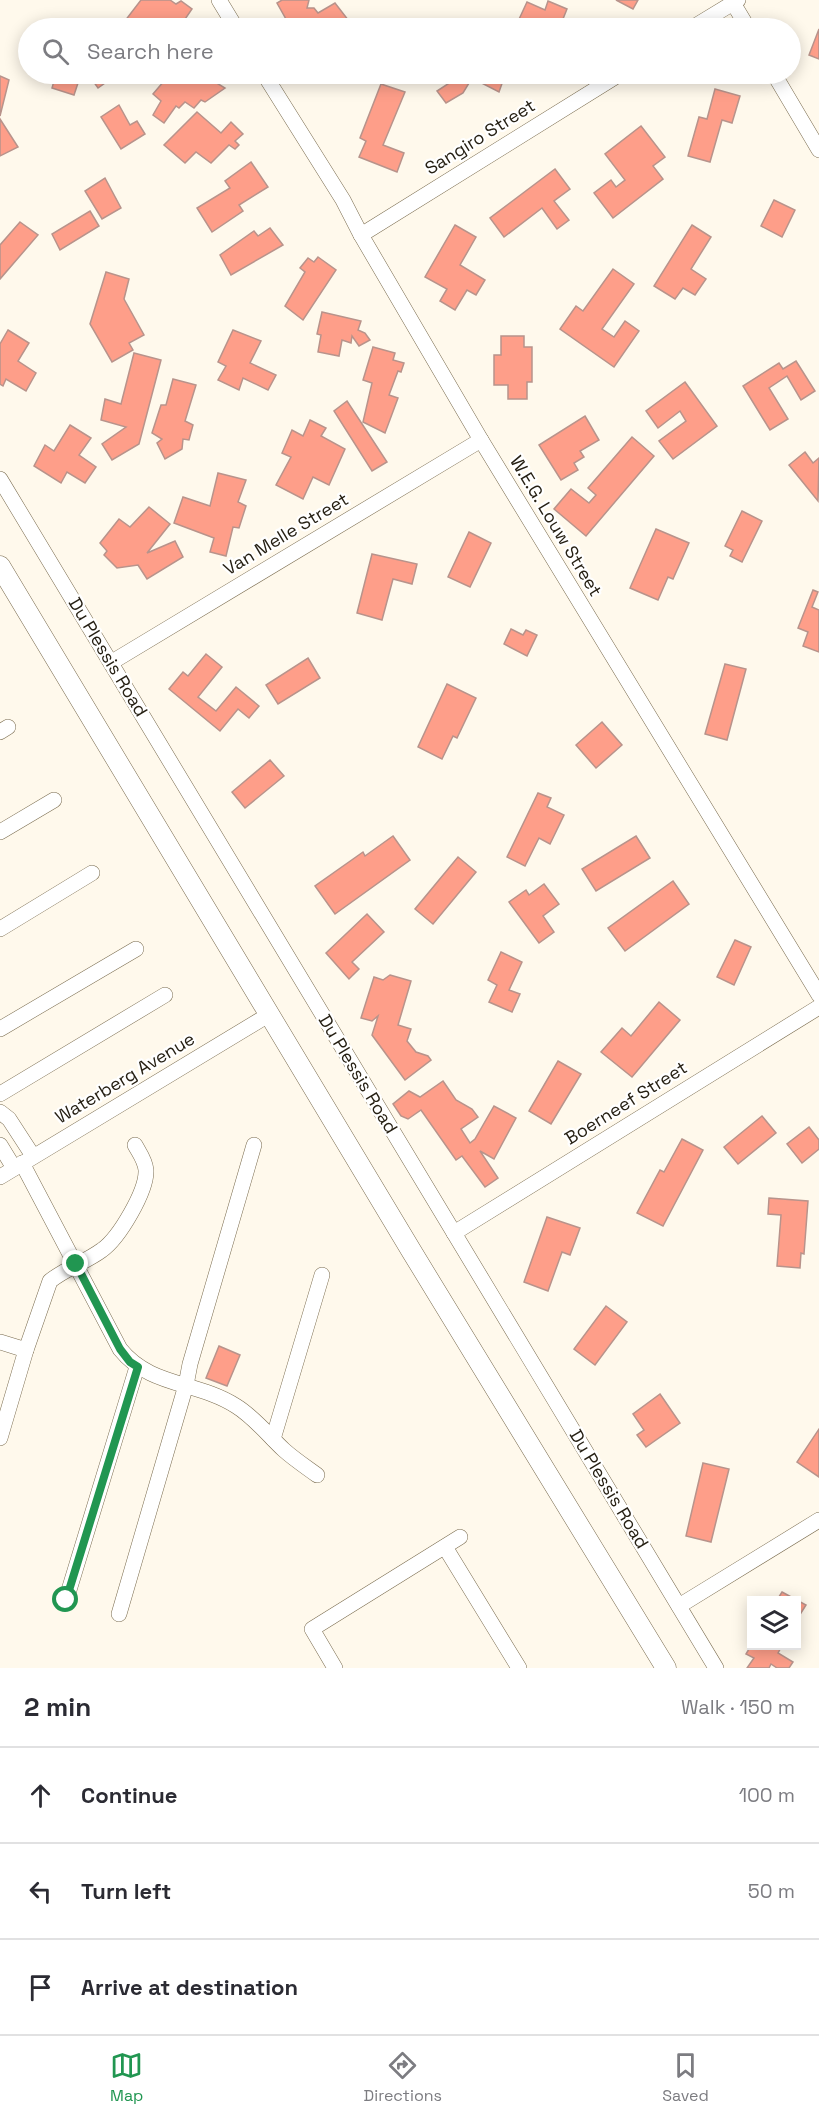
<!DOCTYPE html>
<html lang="en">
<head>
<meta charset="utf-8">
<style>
	:root { --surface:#fff; --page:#f7f7f7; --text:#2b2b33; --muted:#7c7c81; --line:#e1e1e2; --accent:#219651 }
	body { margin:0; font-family:"Space Grotesk",sans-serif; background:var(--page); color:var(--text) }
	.controls { position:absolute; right:18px; bottom:18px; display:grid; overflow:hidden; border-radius:0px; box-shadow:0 3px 15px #0003 }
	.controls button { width:54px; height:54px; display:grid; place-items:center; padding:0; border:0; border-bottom:2px solid var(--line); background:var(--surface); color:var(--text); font:30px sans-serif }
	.stop { position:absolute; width:18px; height:18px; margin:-14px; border:4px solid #219651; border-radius:50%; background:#fff }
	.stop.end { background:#219651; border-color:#fff; box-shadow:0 2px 6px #0008 }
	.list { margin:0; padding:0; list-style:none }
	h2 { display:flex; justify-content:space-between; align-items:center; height:78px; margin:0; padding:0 24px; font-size:26px }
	h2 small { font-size:20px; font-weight:400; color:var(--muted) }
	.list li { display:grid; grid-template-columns:39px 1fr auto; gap:18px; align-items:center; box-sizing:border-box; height:96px; padding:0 24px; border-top:2px solid var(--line) }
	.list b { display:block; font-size:22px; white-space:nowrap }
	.list em { font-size:20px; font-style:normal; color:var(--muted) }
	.icon { flex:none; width:33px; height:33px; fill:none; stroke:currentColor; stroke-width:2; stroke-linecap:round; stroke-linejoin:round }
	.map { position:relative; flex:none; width:819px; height:1668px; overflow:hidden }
	.search { position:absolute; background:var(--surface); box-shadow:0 3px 15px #0003; left:18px; right:18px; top:18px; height:66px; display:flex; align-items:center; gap:15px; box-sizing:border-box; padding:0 21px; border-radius:33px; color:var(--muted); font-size:22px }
	.sheet { height:366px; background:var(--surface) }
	nav { display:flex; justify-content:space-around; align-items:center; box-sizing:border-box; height:84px; border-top:2px solid var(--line); background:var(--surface); font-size:16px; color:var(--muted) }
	nav a { display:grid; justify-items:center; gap:3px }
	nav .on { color:var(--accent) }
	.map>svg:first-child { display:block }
</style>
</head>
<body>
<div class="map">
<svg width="819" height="1668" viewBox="0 0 819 1668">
	<rect width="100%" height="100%" fill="#fff9ec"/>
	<g fill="#fe9e89" stroke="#b8938b" stroke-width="1.5">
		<path d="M141 0H170L176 4 181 1 192 9 179 28H159L154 24 151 28H124L121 26Z"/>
		<path d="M282 0H309L307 8H314L318 13 335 3 349 21 339 28H291L277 3Z"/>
		<path d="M616 0H638L633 9Z"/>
		<path d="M548 1 567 9 563 19 566 21 563 28H564H515L527 2 545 10Z"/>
		<path d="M819 29V59L809 55Z"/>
		<path d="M56 74H81L74 95 52 88Z"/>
		<path d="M82 74H109L112 78 98 88 91 78 86 81Z"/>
		<path d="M170 74H194L204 80 207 77 225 88 205 102 201 100 194 108 185 102 179 108 176 106 164 123 153 115 161 101 153 94Z"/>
		<path d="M457 74H501L505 75 499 92 472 78 463 93 446 103 437 91 451 82Z"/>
		<path d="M0 76 9 80 0 116Z"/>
		<path d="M381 84 405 92 383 145 404 153 397 172 359 157 366 141 360 138Z"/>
		<path d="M715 89 740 96 732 123 722 120 710 162 688 156 699 117 707 119Z"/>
		<path d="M119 105 130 125 137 121 145 134 121 149 101 117Z"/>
		<path d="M197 112 221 133 231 122 243 134 235 141 239 145 235 149 229 145 211 163 196 152 185 163 164 145Z"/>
		<path d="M0 119 18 147 0 156Z"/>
		<path d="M641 126 665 157 653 166 663 179 613 218 594 193 611 180 616 187 625 180 605 154Z"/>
		<path d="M251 162 268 187 239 205 243 211 212 232 197 208 230 188 225 181Z"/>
		<path d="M555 169 570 189 554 201 569 220 557 229 542 208 504 237 490 218Z"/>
		<path d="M105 178 121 208 102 219 85 191Z"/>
		<path d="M774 200 795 210 782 237 761 226Z"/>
		<path d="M90 211 99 226 60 250 52 234Z"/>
		<path d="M20 222 38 235 0 279V245Z"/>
		<path d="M455 225 476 237 460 265 485 280 476 295 467 290 455 310 440 301 447 289 425 277Z"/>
		<path d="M692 225 711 237 691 269 706 279 695 295 683 288 675 299 654 286Z"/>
		<path d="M270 228 283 245 231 275 220 255 254 231 258 236Z"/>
		<path d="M318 257 336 270 303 320 285 306 305 272 300 268 308 258 314 262Z"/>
		<path d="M613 269 634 284 602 329 614 337 625 321 639 331 614 367 560 329 576 306 583 311Z"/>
		<path d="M106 272 129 279 124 299 144 335 129 343 133 350 112 362 90 324Z"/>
		<path d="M322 312 361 321 358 330 365 333 370 340 359 346 352 336 351 343 342 340 339 356 318 352 321 335 317 334Z"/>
		<path d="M8 330 29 343 18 361 36 373 26 391 6 379 3 386 0 384V344Z"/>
		<path d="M233 330 261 341 250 363 276 375 268 390 243 378 239 390 218 380 226 366 218 362Z"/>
		<path d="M501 336H524V347H532V382H527V399H508V385H494V355H501Z"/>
		<path d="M373 347 395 353 393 360 404 363 401 372 398 371 389 395 398 398 385 433 363 422 372 383 363 380Z"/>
		<path d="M134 353 161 360 139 444 112 460 102 444 126 427 101 420 105 399 121 404Z"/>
		<path d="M796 361 815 391 801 400 787 376 769 388 788 419 770 430 743 386 779 363 783 369Z"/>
		<path d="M173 379 196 385 185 421 193 425 189 440 183 439 182 449 165 459 157 443 162 439 152 433 161 405H166Z"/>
		<path d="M685 382 717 426 673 459 659 441 686 421 680 411 658 428 646 411Z"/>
		<path d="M347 401 387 462 372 471 334 411Z"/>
		<path d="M585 416 599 440 580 451 584 457 574 463 578 470 561 480 539 445Z"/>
		<path d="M310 420 326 428 321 436 345 449 329 485 313 477 303 499 276 485 291 457 282 453 292 430 303 436Z"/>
		<path d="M70 425 91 438 79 455 96 467 85 483 67 472 61 483 34 466 45 445 54 451Z"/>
		<path d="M632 437 654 456 586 536 554 509 571 489 589 503 596 495 588 488Z"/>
		<path d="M805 452 813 463 819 458 818 501 789 465Z"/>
		<path d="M218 473 246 480 238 502 246 506 239 528 233 527 226 556 210 552 214 538 174 523 183 497 210 506Z"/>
		<path d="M149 507 170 524 147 553 175 541 183 557 147 579 138 565 117 568 104 555 107 551 100 543 119 519 130 527Z"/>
		<path d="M742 511 762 521 742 562 730 556 733 550 725 546Z"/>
		<path d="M656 529 689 543 673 579 668 577 658 600 630 588Z"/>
		<path d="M469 532 491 543 470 587 448 577Z"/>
		<path d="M372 554 417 564 412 584 393 579 382 620 357 613Z"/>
		<path d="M813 590 818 592 812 607 819 610V652L803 646 808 632 798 628Z"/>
		<path d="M511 629 523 635 526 630 537 635 527 656 504 644Z"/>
		<path d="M206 654 222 667 198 697 216 711 236 687 259 706 249 718 238 709 220 731 169 689 183 672 188 676Z"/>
		<path d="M308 658 320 678 278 704 266 685Z"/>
		<path d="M725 664 746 669 727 740 705 734Z"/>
		<path d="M447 684 476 698 457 738 453 736 442 759 418 747Z"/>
		<path d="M602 722 622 745 596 768 576 745Z"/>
		<path d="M270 760 284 776 245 808 232 792Z"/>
		<path d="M538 793 551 798 547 807 564 815 550 844 539 838 525 866 507 857Z"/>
		<path d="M393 836 410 860 335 914 315 886 363 852 365 856Z"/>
		<path d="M636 836 650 858 596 891 582 869Z"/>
		<path d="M458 857 476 872 433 924 415 909Z"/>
		<path d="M673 881 689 904 625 951 608 928Z"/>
		<path d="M544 884 559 904 543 916 554 932 539 943 509 902 526 890 529 895Z"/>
		<path d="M367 914 384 932 352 962 359 969 349 979 326 953Z"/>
		<path d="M735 940 751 947 734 985 717 977Z"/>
		<path d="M501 952 522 962 509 990 520 994 512 1012 489 1002 497 985 488 980Z"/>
		<path d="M390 975 411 981 398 1025 411 1029 407 1041 416 1052 428 1056 431 1060 405 1080 372 1035 378 1016 372 1021 361 1018 374 977 383 980Z"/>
		<path d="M659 1002 680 1020 632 1077 601 1052 622 1028 631 1036Z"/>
		<path d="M558 1061 581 1074 551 1124 529 1111Z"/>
		<path d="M443 1081 456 1100 472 1109 478 1117 461 1129 470 1143 475 1139 494 1106 516 1118 494 1159 480 1151 498 1178 485 1187 462 1156 456 1160 421 1110 408 1119 401 1116 393 1104 409 1091 420 1097Z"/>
		<path d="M762 1116 776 1133 738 1164 724 1147Z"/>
		<path d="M809 1127 819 1140V1149L802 1163 787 1144Z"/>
		<path d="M682 1139 703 1150 663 1226 637 1213 660 1170 664 1172Z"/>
		<path d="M769 1198 808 1201 804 1254 801 1253 800 1268 777 1266 781 1215 768 1214Z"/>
		<path d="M547 1217 580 1228 570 1255 562 1252 548 1291 524 1282Z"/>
		<path d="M606 1306 627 1322 595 1365 574 1349Z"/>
		<path d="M219 1346 240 1355 227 1386 206 1378Z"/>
		<path d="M660 1394 680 1423 646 1447 637 1435 644 1430 633 1414Z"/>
		<path d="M819 1429V1477L797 1462Z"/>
		<path d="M703 1463 729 1469 711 1542 686 1536Z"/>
		<path d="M782 1592 806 1605 796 1621V1600H777Z"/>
		<path d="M752 1644 782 1646 778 1653 793 1662 789 1668H777L771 1664 769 1668H747L754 1658 746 1654Z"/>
	</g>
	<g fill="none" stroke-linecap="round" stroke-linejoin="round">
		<g stroke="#7a6c4f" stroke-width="16">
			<g id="minor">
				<path d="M219 0 236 28"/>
				<path d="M733 3 748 28"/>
				<path d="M692 28 738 0"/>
				<path d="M264 74 343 200 361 235 481 440 819 995"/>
				<path d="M774 74 819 150"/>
				<path d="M361 235 620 74"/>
				<path d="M0 479 716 1668"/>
				<path d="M112 662 481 440"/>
				<path d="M0 732 8 727"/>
				<path d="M0 832 54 800"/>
				<path d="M0 929 92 873"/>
				<path d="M0 1029 136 949"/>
				<path d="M0 1094 165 995"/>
				<path d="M0 1112 9 1119 33 1156"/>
				<path d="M0 1145 14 1168"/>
				<path d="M22 1163 120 1349C150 1387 197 1381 236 1406 254 1417 268 1435 284 1450 294 1459 306 1467 317 1475"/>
				<path d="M0 1177 270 1014"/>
				<path d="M454 1233 819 1007"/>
				<path d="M0 1342 26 1350 50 1281C66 1268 86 1262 102 1250 119 1238 147 1191 146 1170 145 1160 140 1154 135 1145"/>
				<path d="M0 1438 26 1350"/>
				<path d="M273 1439 322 1275"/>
				<path d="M445 1547 519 1668"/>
				<path d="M66 1600 137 1367"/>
				<path d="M679 1606 819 1520"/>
				<path d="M119 1614 186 1385 190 1364 254 1145"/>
				<path d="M335 1668 312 1629 460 1537"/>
			</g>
		</g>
		<g stroke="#7a6c4f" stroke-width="21">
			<path id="tertiary" d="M0 566 412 1252 666 1668"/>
		</g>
		<use href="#minor" stroke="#fff" stroke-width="15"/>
		<use href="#tertiary" stroke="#fff" stroke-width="20"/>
	</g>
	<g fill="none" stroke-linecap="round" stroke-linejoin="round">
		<path stroke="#219651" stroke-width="8" d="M66 1600 138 1367 130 1362 120 1349 76 1264"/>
	</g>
	<g text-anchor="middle" stroke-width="4.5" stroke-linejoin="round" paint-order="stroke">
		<g font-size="18" fill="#262014" stroke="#fff">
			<text transform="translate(480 137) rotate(-32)" y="6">Sangiro Street</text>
			<text transform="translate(556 526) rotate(59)" y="6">W.E.G. Louw Street</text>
			<text transform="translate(286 534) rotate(-31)" y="6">Van Melle Street</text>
			<text transform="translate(108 657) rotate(59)" y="6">Du Plessis Road</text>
			<text transform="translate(358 1074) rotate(59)" y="6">Du Plessis Road</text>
			<text transform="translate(125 1078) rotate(-31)" y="6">Waterberg Avenue</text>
			<text transform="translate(626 1103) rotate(-32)" y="6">Boerneef Street</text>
			<text transform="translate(609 1489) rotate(59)" y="6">Du Plessis Road</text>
		</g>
	</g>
</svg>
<div class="controls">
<button><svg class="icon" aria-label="layers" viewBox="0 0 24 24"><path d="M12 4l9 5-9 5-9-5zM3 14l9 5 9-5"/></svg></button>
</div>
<div class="stop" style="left:66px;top:1600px"></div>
<div class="stop end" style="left:76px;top:1264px"></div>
<div class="search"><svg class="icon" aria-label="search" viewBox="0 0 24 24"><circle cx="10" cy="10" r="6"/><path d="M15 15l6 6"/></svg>Search here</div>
</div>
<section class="sheet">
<h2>2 min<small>Walk · 150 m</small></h2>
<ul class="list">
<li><svg class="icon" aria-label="ahead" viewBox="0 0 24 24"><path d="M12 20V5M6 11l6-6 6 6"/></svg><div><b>Continue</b></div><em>100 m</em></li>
<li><svg class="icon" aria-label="left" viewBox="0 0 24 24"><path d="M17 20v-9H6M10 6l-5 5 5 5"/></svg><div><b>Turn left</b></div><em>50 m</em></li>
<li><svg class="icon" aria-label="arrive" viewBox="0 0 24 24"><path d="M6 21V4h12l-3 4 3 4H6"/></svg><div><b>Arrive at destination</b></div></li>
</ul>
</section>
<nav>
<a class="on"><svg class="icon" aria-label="map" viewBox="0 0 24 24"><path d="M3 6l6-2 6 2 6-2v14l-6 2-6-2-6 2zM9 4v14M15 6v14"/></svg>Map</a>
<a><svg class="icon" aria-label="directions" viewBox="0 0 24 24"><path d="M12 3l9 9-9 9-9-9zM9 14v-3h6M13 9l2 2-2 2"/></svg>Directions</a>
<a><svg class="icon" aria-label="saved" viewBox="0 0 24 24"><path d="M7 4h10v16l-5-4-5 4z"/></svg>Saved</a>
</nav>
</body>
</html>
